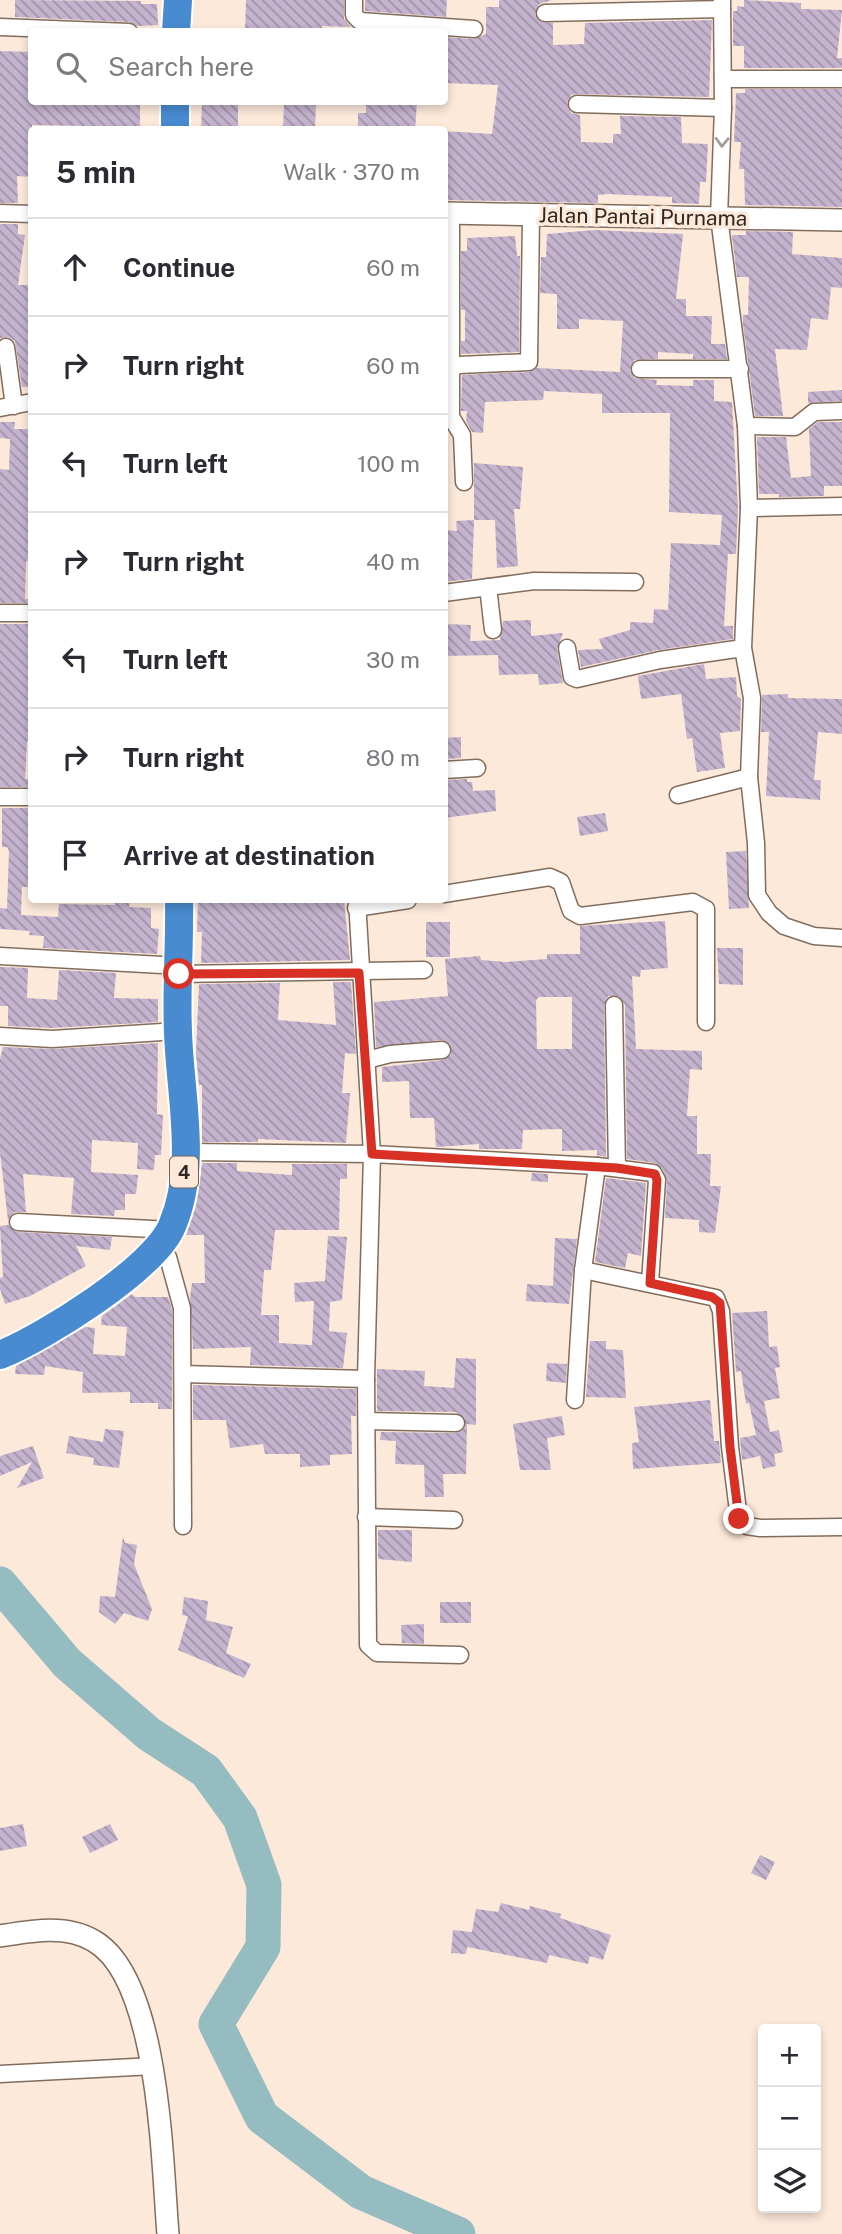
<!DOCTYPE html>
<html lang="en">
<head>
<meta charset="utf-8">
<style>
	:root { --surface:#fff; --page:#f7f7f7; --text:#2b2b33; --muted:#7c7c81; --line:#e1e1e2 }
	body { margin:0; font-family:"Public Sans",sans-serif; background:var(--page); color:var(--text) }
	.controls { position:absolute; right:21px; bottom:21px; display:grid; overflow:hidden; border-radius:7px; box-shadow:0 4px 10px #0003 }
	.controls button { width:63px; height:63px; display:grid; place-items:center; padding:0; border:0; border-bottom:2px solid var(--line); background:var(--surface); color:var(--text); font:35px sans-serif }
	.stop { position:absolute; width:21px; height:21px; margin:-16px; border:5px solid #d93025; border-radius:50%; background:#fff }
	.stop.end { background:#d93025; border-color:#fff; box-shadow:0 2px 7px #0008 }
	.list { margin:0; padding:0; list-style:none }
	h2 { display:flex; justify-content:space-between; align-items:center; height:91px; margin:0; padding:0 28px; font-size:30px }
	h2 small { font-size:23px; font-weight:400; color:var(--muted) }
	.list li { display:grid; grid-template-columns:46px 1fr auto; gap:21px; align-items:center; box-sizing:border-box; height:98px; padding:0 28px; border-top:2px solid var(--line) }
	.list b { display:block; font-size:26px; white-space:nowrap }
	.list em { font-size:23px; font-style:normal; color:var(--muted) }
	.icon { flex:none; width:38px; height:38px; fill:none; stroke:currentColor; stroke-width:2; stroke-linecap:round; stroke-linejoin:round }
	.map { position:relative; flex:none; width:842px; height:2234px; overflow:hidden }
	.search { position:absolute; background:var(--surface); box-shadow:0 4px 10px #0003; left:28px; top:28px; width:420px; height:77px; display:flex; align-items:center; gap:18px; box-sizing:border-box; padding:0 24px; border-radius:7px; color:var(--muted); font-size:26px }
	.panel { position:absolute; background:var(--surface); box-shadow:0 4px 10px #0003; left:28px; top:126px; width:420px; height:777px; border-radius:7px }
	.map>svg:first-child { display:block }
</style>
</head>
<body>
<div class="map">
<svg width="842" height="2234" viewBox="0 0 842 2234">
	<defs>
		<pattern id="building-back-hatch" width="6" height="6" patternUnits="userSpaceOnUse" patternTransform="scale(1.75)"><rect width="6" height="6" fill="#c4b3ce"/><path d="M-1 5l2 2M0 0l6 6M5-1l2 2" fill="none" stroke="#a092a7"/></pattern>
	</defs>
	<rect width="100%" height="100%" fill="#fce9da"/>
	<g fill="none" stroke-linecap="round" stroke-linejoin="round">
		<path stroke="#95bcc0" stroke-width="35" d="M0 1584 67 1663 149 1734 206 1771 240 1818 264 1885 263 1947 216 2024 262 2117 361 2192 458 2234"/>
	</g>
	<g fill="url(#building-back-hatch)" fill-rule="evenodd">
		<path d="M15 0 141 1V4H157L158 25 138 26 129 22 15 17Z"/>
		<path d="M246 0H344V19L351 27 322 26V32H245Z"/>
		<path d="M365 0H447L446 17 365 11Z"/>
		<path d="M499 0H552L539 4 535 14 541 22 553 23V45L584 44 585 23 712 20 709 97 577 94 571 95 567 103 571 113 580 115 581 142 613 143V134H621L620 116 681 117 682 143 708 144 706 182H700L699 204 672 203V197L607 194 598 195V203L444 200V131L492 134 498 85 444 83V37L473 39 486 34V7H499Z"/>
		<path d="M744 0 801 3V9L842 10 837 58H842V68H744V46H733V11H737V6L744 7Z"/>
		<path d="M0 51 32 52V102H140V127L32 125V177L17 176 18 203H0Z"/>
		<path d="M745 89H842V207L745 205 744 169H739L741 142H734L736 93H745Z"/>
		<path d="M202 102H238V130H201Z"/>
		<path d="M284 102H316L315 130H283Z"/>
		<path d="M366 102H417L415 130H358V113H366Z"/>
		<path d="M0 224H18V234L25 235 18 285H31L32 387H22L15 341 9 337 0 338Z"/>
		<path d="M595 230 683 234 676 299H686V316H712L711 344H725L727 359H693V354L658 352V359L634 360 630 370 635 378 657 380 656 385 693 386V380H714V401L732 402 738 508 736 554H728L724 626H733V639L658 650 581 667 578 650 603 649 599 639 630 630V622L653 623 654 609 668 610 671 543 720 545 722 515 669 512 670 413H602V394L544 391 543 400 485 402 483 433 472 432 466 421 467 411H461L462 375 529 372 537 368 620 372 623 321 579 319V329H557V294L540 293 541 257H546L547 234Z"/>
		<path d="M746 231 793 232 792 254 842 258V288L831 287 828 320 811 318 807 350 775 349 783 416H755L743 324V315H748L749 277H737L732 235H746Z"/>
		<path d="M515 236 517 256H520L519 352 461 354V341H465V310H461V251H467V238Z"/>
		<path d="M842 390V401L808 403V392Z"/>
		<path d="M0 422H15L14 429H32V561H26L25 599H32V603H0V469L9 470 10 439 0 438Z"/>
		<path d="M818 422H842V486H824V496L779 497V494H759L757 437H786L791 478 811 476 809 429Z"/>
		<path d="M474 463 523 467 520 509H514L518 566 497 568 495 520H474Z"/>
		<path d="M474 520 472 579 444 582V530L457 531 456 521Z"/>
		<path d="M531 620V636L563 633 557 649 563 683 539 685 538 674 499 675 498 655 444 656V624L471 625 470 641 500 640 503 621Z"/>
		<path d="M0 624H32V741H27L25 779H32V787H0Z"/>
		<path d="M704 664 706 679 736 677 737 696 741 699 740 731 720 733 725 768 697 772 692 738 687 739 681 694 641 699 638 676Z"/>
		<path d="M788 694V698L842 699V734L818 732 814 780H821L820 800 766 796 769 732H761L762 695Z"/>
		<path d="M461 737V758L444 759V738Z"/>
		<path d="M467 779V782H472L473 791 495 790 496 811 444 818V780Z"/>
		<path d="M2 808H32V887H22L21 915 58 917 59 904 115 905V900H130L129 907 151 908V928L159 929 157 954 43 948 44 936 29 935 30 931 0 929V908L7 909 9 851 7 847H2Z"/>
		<path d="M605 813 608 831 580 836 577 817Z"/>
		<path d="M746 851 749 908 729 909 726 852Z"/>
		<path d="M198 900H344L350 960 201 963 202 932H197Z"/>
		<path d="M665 921 668 968 641 970 640 977 632 976 636 1049 702 1051V1070L690 1069 687 1116H697V1154H711L710 1186H721L715 1233 699 1232V1220L665 1218 667 1181 662 1168 655 1163 627 1159 625 1005 618 996H608L604 1005 606 1157 597 1155V1150L562 1151V1129L523 1130 522 1149H479V1144L436 1147 434 1118H410L409 1081 382 1082V1067L443 1060 451 1055V1045L442 1040 376 1047 374 1002 448 996 445 959 480 956 481 960 505 962 547 959V954H580V926ZM539 997H572V1049H537L536 1000Z"/>
		<rect x="426" y="922" width="24" height="35"/>
		<path d="M717 948H743V985L719 984Z"/>
		<path d="M0 967 28 968 27 998 57 1000 59 970 116 973 114 998 158 999V1022L52 1028 8 1026V1006H0Z"/>
		<path d="M333 982H351L356 1054 345 1053 342 1093H350L346 1143 258 1139V1142H202V1085H199L196 1053 199 984 280 983 278 1020 336 1025Z"/>
		<path d="M158 1043 157 1114 163 1115 161 1155H155L154 1170 137 1169 138 1143 92 1140 91 1172 138 1175 136 1194H125V1210H115L114 1216 71 1214 74 1178 23 1174 26 1212H14L8 1220 0 1153V1059L3 1047 52 1049Z"/>
		<path d="M202 1163H237V1171L292 1175V1164H347V1179H340L339 1230H275L271 1270H264L261 1315H279V1343L312 1345 314 1301 295 1302 294 1283 325 1281 328 1236 347 1237 342 1300 330 1302 329 1331 347 1333 343 1368 250 1365 251 1347 193 1349 190 1297 192 1283H205L204 1235H186L196 1206Z"/>
		<path d="M532 1173 548 1174V1182L531 1181Z"/>
		<path d="M606 1178 646 1183 641 1256 628 1253 625 1268 595 1262Z"/>
		<path d="M8 1225 17 1232 112 1237 110 1250 76 1246 86 1266 30 1296 5 1304 0 1289V1278L3 1277 0 1226Z"/>
		<path d="M555 1238 577 1239 569 1304 526 1301 527 1284 553 1286Z"/>
		<path d="M132 1294 135 1297H168L172 1309V1409H158V1403H130V1392L82 1393 83 1372 45 1366 44 1375 15 1374 16 1366 85 1327 95 1328 93 1354 125 1356 127 1327 101 1325 102 1316Z"/>
		<path d="M767 1311 769 1347 777 1346 780 1367 775 1368 780 1398 764 1401 770 1432 779 1430 783 1452 774 1454 776 1466 763 1469 760 1456 742 1460 740 1438 756 1435 749 1403 746 1404 741 1371 736 1372 732 1313Z"/>
		<path d="M590 1341H606V1349L623 1350 626 1398 586 1397Z"/>
		<path d="M456 1358 476 1359V1425L467 1424 466 1474H443L444 1497H425L424 1465 395 1464 396 1441 380 1440 381 1432 456 1433 465 1428V1419L456 1412 377 1411V1369L425 1371 424 1386 454 1388Z"/>
		<path d="M547 1363 567 1364 566 1383 546 1381Z"/>
		<path d="M193 1385 356 1389V1416H351L352 1454 330 1455V1465L300 1467V1454H265L263 1444 230 1448 226 1420H193Z"/>
		<path d="M710 1400 714 1441H719L721 1463 633 1469 632 1443 639 1442 634 1407Z"/>
		<path d="M562 1416 565 1435 547 1438 551 1470H520L513 1424Z"/>
		<path d="M105 1429 124 1431 119 1468 93 1465 94 1458 66 1453 69 1436 103 1442Z"/>
		<path d="M33 1446 44 1478 17 1488 32 1462 0 1476V1456Z"/>
		<path d="M378 1530H412V1562L378 1559Z"/>
		<path d="M123 1537 125 1543 137 1545 134 1564 152 1609 148 1621 124 1613 115 1624 99 1612 100 1596 115 1597Z"/>
		<path d="M184 1597 208 1601 206 1620 233 1627 226 1653 251 1664 244 1678 178 1650 188 1616 182 1615Z"/>
		<rect x="440" y="1602" width="31" height="21"/>
		<path d="M424 1624V1644L402 1643 401 1625Z"/>
		<path d="M23 1824 27 1846 0 1851V1828Z"/>
		<path d="M110 1824 118 1840 90 1853 82 1837Z"/>
		<path d="M760 1855 775 1862 766 1880 751 1873Z"/>
		<path d="M501 1903 529 1910 530 1906 561 1914 560 1918 611 1935 603 1960 590 1956 588 1964 549 1955 547 1963 467 1947 466 1954 451 1953 453 1930 472 1932 476 1909 498 1912Z"/>
	</g>
	<g fill="none" stroke-linecap="round" stroke-linejoin="round">
		<g stroke="#826d5d" stroke-width="19">
			<g id="street">
				<path d="M354 0V15L360 21 474 29"/>
				<path d="M722 0 723 108 719 217 746 426 749 508 743 648 752 698 749 777 756 843 757 895 769 913 784 926 814 936 842 938"/>
				<path d="M545 13 722 9"/>
				<path d="M0 27 129 32"/>
				<path d="M723 79H842"/>
				<path d="M577 104 723 108"/>
				<path d="M0 213 32 214"/>
				<path d="M451 213V417L462 435 464 482"/>
				<path d="M6 347 14 406"/>
				<path d="M640 369H740"/>
				<path d="M444 372 459 365 529 362 531 215"/>
				<path d="M0 408 32 402"/>
				<path d="M746 426 795 427 814 412 842 411"/>
				<path d="M749 508 842 506"/>
				<path d="M488 587 493 630"/>
				<path d="M444 593 534 581 635 582"/>
				<path d="M0 613H32"/>
				<path d="M567 648 572 677 577 679 660 660 743 648"/>
				<path d="M444 770 477 768"/>
				<path d="M678 795 749 777"/>
				<path d="M0 797H32"/>
				<path d="M444 894 550 877 561 882 571 911 580 916 693 902 706 909V1022"/>
				<path d="M357 900 372 1154 597 1166 653 1173 657 1180 650 1283"/>
				<path d="M356 908 408 900"/>
				<path d="M0 956 180 966"/>
				<path d="M179 974 424 970"/>
				<path d="M614 1005 617 1168"/>
				<path d="M0 1036 52 1039 178 1031"/>
				<path d="M367 1060 390 1054 442 1050"/>
				<path d="M187 1152 372 1154 366 1379 368 1645 377 1653 460 1655"/>
				<path d="M18 1222 171 1230"/>
				<path d="M157 1248 168 1257 182 1308 183 1526"/>
				<path d="M583 1270 716 1298 721 1311 730 1447 739 1519 747 1526 760 1528 842 1527"/>
				<path d="M183 1374 366 1379"/>
				<path d="M575 1400 583 1270 597 1166"/>
				<path d="M367 1421 456 1423"/>
				<path d="M366 1517 454 1520"/>
				<path d="M0 2074 154 2066"/>
			</g>
		</g>
		<g stroke="#826d5d" stroke-width="24">
			<g id="secondary">
				<path d="M444 213 842 220"/>
				<path d="M0 1936C31 1931 66 1924 94 1941 160 1979 162 2164 168 2234"/>
			</g>
		</g>
		<g stroke="#fff" stroke-width="32">
			<g id="highway">
				<path d="M176 32 178 0"/>
				<path d="M175 102V130"/>
				<path d="M0 1355C43 1338 154 1269 172 1226 198 1165 180 1096 178 1032 176 988 180 944 179 900"/>
			</g>
		</g>
		<use href="#street" stroke="#fff" stroke-width="16"/>
		<use href="#secondary" stroke="#fff" stroke-width="21"/>
		<use href="#highway" stroke="#498bd1" stroke-width="28"/>
	</g>
	<defs><path id="oneway-chevron" d="M-2-3.5L2.5 0L-2 3.5" fill="none" stroke-width="1.6" stroke-linecap="round" stroke-linejoin="round" transform="scale(1.75)"/></defs>
	<use stroke="#a29e9b" href="#oneway-chevron" transform="translate(722 142) rotate(92)"/>
	<g fill="none" stroke-linecap="round" stroke-linejoin="round">
		<path stroke="#d93025" stroke-width="9" d="M179 974 359 973 372 1154 617 1168 655 1174 657 1180 650 1283 712 1297 720 1303 730 1447 739 1519"/>
	</g>
	<g text-anchor="middle" stroke-width="7" stroke-linejoin="round" paint-order="stroke">
		<rect fill="#fce9da" stroke="#6e6258" stroke-width="2" x="170" y="1156.5" width="28" height="31" rx="5"/>
		<g font-size="19" font-weight="bold" fill="#312821">
			<text x="184" y="1179">4</text>
		</g>
		<g font-size="21" fill="#312821" stroke="#fce9da">
			<text transform="translate(643 217) rotate(1)" y="7">Jalan Pantai Purnama</text>
		</g>
	</g>
</svg>
<div class="controls">
<button>+</button>
<button>−</button>
<button><svg class="icon" aria-label="layers" viewBox="0 0 24 24"><path d="M12 4l9 5-9 5-9-5zM3 14l9 5 9-5"/></svg></button>
</div>
<div class="stop" style="left:179px;top:974px"></div>
<div class="stop end" style="left:739px;top:1519px"></div>
<div class="search"><svg class="icon" aria-label="search" viewBox="0 0 24 24"><circle cx="10" cy="10" r="6"/><path d="M15 15l6 6"/></svg>Search here</div>
<section class="panel">
<h2>5 min<small>Walk · 370 m</small></h2>
<ul class="list">
<li><svg class="icon" aria-label="ahead" viewBox="0 0 24 24"><path d="M12 20V5M6 11l6-6 6 6"/></svg><div><b>Continue</b></div><em>60 m</em></li>
<li><svg class="icon" aria-label="right" viewBox="0 0 24 24"><path d="M7 20v-9h11M14 6l5 5-5 5"/></svg><div><b>Turn right</b></div><em>60 m</em></li>
<li><svg class="icon" aria-label="left" viewBox="0 0 24 24"><path d="M17 20v-9H6M10 6l-5 5 5 5"/></svg><div><b>Turn left</b></div><em>100 m</em></li>
<li><svg class="icon" aria-label="right" viewBox="0 0 24 24"><path d="M7 20v-9h11M14 6l5 5-5 5"/></svg><div><b>Turn right</b></div><em>40 m</em></li>
<li><svg class="icon" aria-label="left" viewBox="0 0 24 24"><path d="M17 20v-9H6M10 6l-5 5 5 5"/></svg><div><b>Turn left</b></div><em>30 m</em></li>
<li><svg class="icon" aria-label="right" viewBox="0 0 24 24"><path d="M7 20v-9h11M14 6l5 5-5 5"/></svg><div><b>Turn right</b></div><em>80 m</em></li>
<li><svg class="icon" aria-label="arrive" viewBox="0 0 24 24"><path d="M6 21V4h12l-3 4 3 4H6"/></svg><div><b>Arrive at destination</b></div></li>
</ul>
</section>
</div>
</body>
</html>
